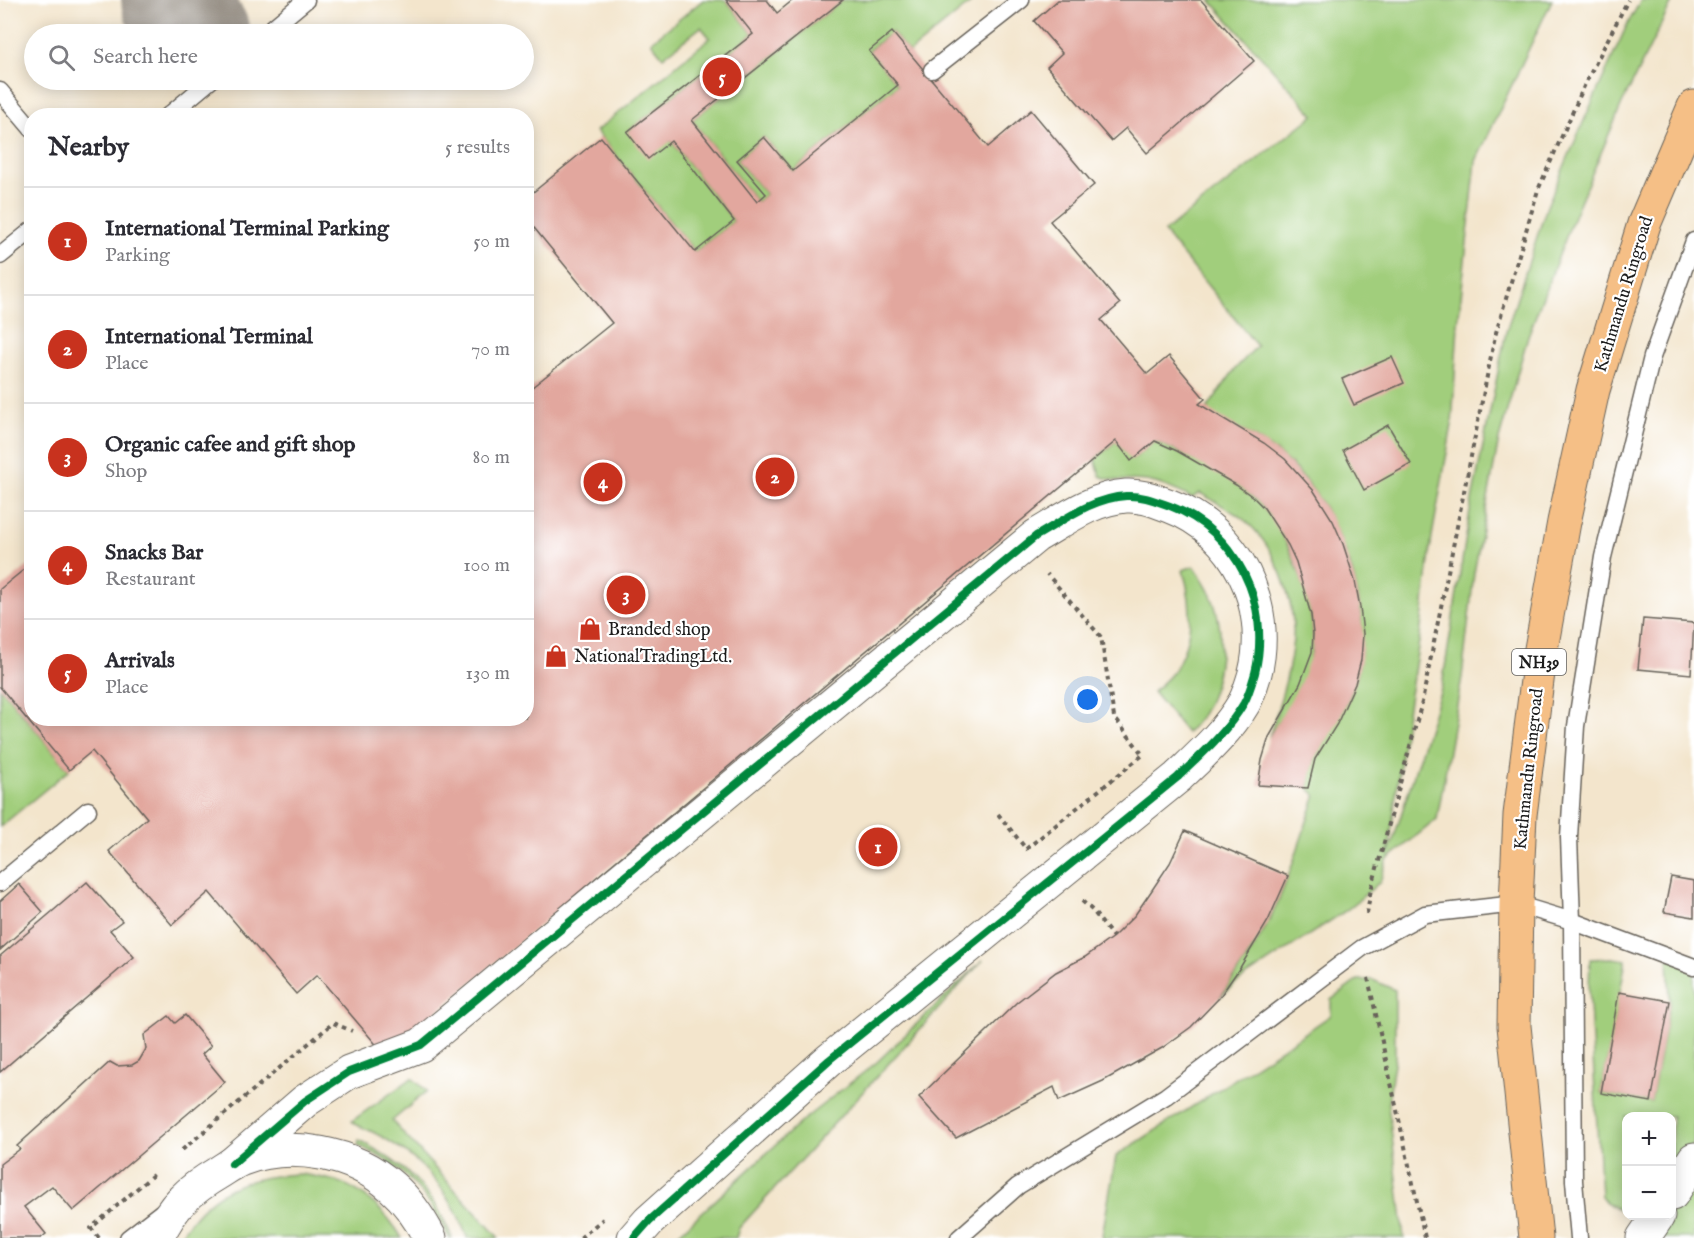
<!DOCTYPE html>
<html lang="en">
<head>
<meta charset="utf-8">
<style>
	:root { --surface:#fff; --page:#f2f2f3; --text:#2b2b33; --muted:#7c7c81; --line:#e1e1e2; --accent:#c8321e }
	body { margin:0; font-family:"IM FELL English",serif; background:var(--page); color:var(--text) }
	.controls { position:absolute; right:18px; bottom:18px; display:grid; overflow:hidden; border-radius:12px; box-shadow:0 3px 15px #0003 }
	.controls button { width:54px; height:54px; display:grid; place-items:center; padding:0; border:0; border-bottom:2px solid var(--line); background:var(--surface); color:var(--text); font:30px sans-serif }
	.you { position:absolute; left:1088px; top:700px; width:21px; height:21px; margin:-15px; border:4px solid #fff; border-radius:50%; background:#1a73e8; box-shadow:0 0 0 9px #1a73e833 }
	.badge { display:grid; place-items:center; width:39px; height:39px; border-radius:50%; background:var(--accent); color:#fff; font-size:20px; font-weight:700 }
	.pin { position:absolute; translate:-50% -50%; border:3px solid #fff; box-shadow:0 2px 6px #0006 }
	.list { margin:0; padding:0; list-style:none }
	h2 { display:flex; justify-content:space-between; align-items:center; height:78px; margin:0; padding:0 24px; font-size:26px }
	h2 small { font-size:20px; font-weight:400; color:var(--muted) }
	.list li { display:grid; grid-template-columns:39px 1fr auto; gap:18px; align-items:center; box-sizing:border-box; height:108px; padding:0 24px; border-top:2px solid var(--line) }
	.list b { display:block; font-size:22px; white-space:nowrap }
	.list p { margin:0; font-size:20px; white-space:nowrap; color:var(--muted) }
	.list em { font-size:20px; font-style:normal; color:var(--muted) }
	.icon { flex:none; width:33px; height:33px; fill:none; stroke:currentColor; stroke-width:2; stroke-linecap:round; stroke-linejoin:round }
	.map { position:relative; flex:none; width:1694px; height:1238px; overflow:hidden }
	.search { position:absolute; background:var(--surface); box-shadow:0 3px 15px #0003; left:24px; top:24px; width:510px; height:66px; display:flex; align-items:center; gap:15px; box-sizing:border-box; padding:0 21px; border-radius:33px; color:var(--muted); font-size:22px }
	.panel { position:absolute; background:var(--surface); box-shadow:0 3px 15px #0003; left:24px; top:108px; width:510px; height:618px; border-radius:24px }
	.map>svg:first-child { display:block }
</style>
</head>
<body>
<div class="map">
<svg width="1694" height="1238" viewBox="0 0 1694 1238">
	<rect width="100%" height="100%" fill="#fff"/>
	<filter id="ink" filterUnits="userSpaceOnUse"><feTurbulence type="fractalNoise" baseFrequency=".0167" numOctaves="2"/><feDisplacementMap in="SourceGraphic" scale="12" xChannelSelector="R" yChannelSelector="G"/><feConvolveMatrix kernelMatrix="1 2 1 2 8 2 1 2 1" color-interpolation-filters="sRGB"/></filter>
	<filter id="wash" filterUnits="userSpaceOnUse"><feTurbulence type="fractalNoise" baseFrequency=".008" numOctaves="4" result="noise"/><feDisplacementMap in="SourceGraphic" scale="24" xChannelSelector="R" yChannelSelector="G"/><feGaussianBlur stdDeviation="1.35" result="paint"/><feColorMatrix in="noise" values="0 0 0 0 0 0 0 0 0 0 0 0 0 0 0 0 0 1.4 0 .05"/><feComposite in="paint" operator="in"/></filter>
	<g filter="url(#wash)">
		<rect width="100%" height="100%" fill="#f3e5cc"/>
		<g fill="#a1ce7c" stroke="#5e754c" stroke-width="1.5">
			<path d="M703 0H726L753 34 627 132 671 141 734 221 695 252 596 131 710 38 701 27 663 57 651 42Z"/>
			<path d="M843 0H974L909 53 892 32 869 50 898 85 793 171 764 137 737 160 766 194 757 202 692 120Z"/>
			<path d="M1210 0H1552L1476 161 1458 324 1452 425 1432 536 1420 636 1406 718 1388 856 1442 686 1471 505 1506 332 1547 206 1582 125 1627 25 1641 0H1673L1622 104 1576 211 1528 336 1499 439 1474 573 1462 677 1437 819 1387 860 1380 882 1347 910 1236 983 1219 998C1237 973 1255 948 1269 921 1289 881 1301 837 1316 795L1308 788C1310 778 1311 766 1316 757 1329 733 1345 711 1354 685 1379 615 1341 509 1287 461 1264 440 1233 426 1206 410L1235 369 1257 346 1164 232 1314 115Z"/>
			<path d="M1116 441 1132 460 1155 441C1187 456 1241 481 1264 508 1282 530 1294 557 1303 584 1310 605 1315 630 1312 652 1306 683 1285 711 1269 737 1279 705 1290 673 1293 639 1296 600 1274 543 1243 519 1230 509 1214 501 1200 493L1192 498C1178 491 1163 484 1147 481 1132 479 1114 483 1100 476L1095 459Z"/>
			<path d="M1194 566C1200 577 1208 587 1212 598 1226 632 1222 679 1204 711 1200 719 1193 726 1187 733L1153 692C1160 685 1168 679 1173 672 1194 641 1193 604 1183 570Z"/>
			<path d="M0 687 69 770 0 827Z"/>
			<path d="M1612 958 1626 960 1601 1093 1651 1102 1670 1001 1668 958 1694 964V1142L1672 1175V1116H1626V1212L1607 1204 1601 1196 1589 988 1590 959Z"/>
			<path d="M983 960 739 1228 736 1238H674L803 1120 877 1062Z"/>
			<path d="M1358 980H1373L1395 990V1057L1388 1103 1404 1238H1103L1102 1236 1116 1156 1292 1042 1331 1015V1000Z"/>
			<path d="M412 1078 427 1091 392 1121 499 1238H467C449 1184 407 1144 354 1124L352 1121Z"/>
			<path d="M359 1140C405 1165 432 1188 452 1238H449C429 1193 402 1166 358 1145Z"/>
			<path d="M300 1174C313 1176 328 1178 341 1183 366 1192 389 1216 402 1238H179C209 1190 245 1176 300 1174Z"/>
			<path d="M1694 1183V1238H1649Z"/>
		</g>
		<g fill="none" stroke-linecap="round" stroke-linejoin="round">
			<path stroke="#888074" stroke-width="100" d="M171 0 200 34"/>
		</g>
		<g id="blocks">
			<g fill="#e2a79e">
				<path d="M726 0H767L777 13 793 0H843L692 120 757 202 766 194 737 160 764 137 793 171 898 85 869 51 892 32 988 147 1031 110 1094 185 1050 221 1120 304 1101 320 1147 374 1169 356 1205 399 1199 404 1264 443 1285 459 1314 491 1333 521 1343 544 1355 581 1360 607 1363 634 1361 660 1355 684 1337 724 1315 759 1308 788 1258 785 1262 760 1269 737 1300 684 1312 652 1313 634 1311 615 1296 562 1288 545 1264 508 1253 497 1236 485 1177 451 1155 441 1131 461 1116 441 385 1055 317 975 296 994 209 892 172 925 109 851 147 818 92 751 69 770 0 687V589L32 563V718H526V392L612 323 526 218V198L601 137 695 252 734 221 671 141 648 159 627 132 753 34Z"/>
				<path d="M1058 0H1201L1254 61 1147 153 1126 128 1111 141 1047 67 1062 53 1034 21Z"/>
				<path d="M1392 357 1404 383 1354 405 1342 379Z"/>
				<path d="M1388 425 1411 464 1364 490 1343 450Z"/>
				<path d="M1643 619 1694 623 1691 674 1638 669Z"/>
				<path d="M1185 831 1288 876 1268 921 1241 966 1219 998 1191 1027 1162 1048 1103 1081 1059 1101 1054 1087 956 1138 919 1097 1017 1002 1056 972 1085 957 1113 937 1135 915 1152 890 1170 863Z"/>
				<path d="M1671 877 1694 881V917L1664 912Z"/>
				<path d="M87 882 122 921 110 930 134 957 0 1072V956Z"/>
				<path d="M19 884 43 912 0 950V901Z"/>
				<path d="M1619 992 1670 1001 1651 1102 1601 1093Z"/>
				<path d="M185 1015 211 1046 202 1054 225 1082 73 1211 52 1186 24 1207 46 1234 41 1238H0V1164L20 1149 17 1146 110 1062 117 1066 132 1065 139 1061 146 1049 144 1035 169 1016 175 1023Z"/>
			</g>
		</g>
	</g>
	<g filter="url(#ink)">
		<use href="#blocks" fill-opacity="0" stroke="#67625a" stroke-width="1.5"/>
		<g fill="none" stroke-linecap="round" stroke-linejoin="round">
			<g stroke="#67625a" stroke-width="19">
				<g id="service">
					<path d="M265 34 306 0"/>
					<path d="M932 70 1021 0"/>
					<path d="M0 91 32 129"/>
					<path d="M168 116 211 80"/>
					<path d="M0 256 32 230"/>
					<path d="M0 883 88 810"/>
					<path d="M128 1238 163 1211"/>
					<path d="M959 1238 1018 1186 1166 1096 1362 948 1425 914 1516 904 1572 921 1694 967"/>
					<path d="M1579 1238 1574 1181 1572 921 1569 837 1576 726 1603 557 1652 357 1694 241"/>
				</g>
			</g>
			<g stroke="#67625a" stroke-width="35">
				<g id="minor">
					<path d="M232 1164 305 1101 349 1072 421 1045 1036 536C1064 520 1093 498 1126 496 1142 495 1156 501 1170 506 1237 531 1272 605 1255 673 1252 683 1249 694 1244 703 1227 732 1202 754 1178 777L829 1060 649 1221 634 1238"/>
					<path d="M1672 1194 1694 1159"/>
					<path d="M157 1238C172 1206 189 1190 218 1173 226 1168 234 1162 242 1159 291 1141 353 1152 392 1187 408 1201 420 1219 430 1238"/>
					<path d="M1643 1238 1658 1216"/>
				</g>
			</g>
			<g stroke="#67625a" stroke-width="35">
				<path id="trunk" d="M1536 1238 1514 1026 1516 904 1520 815 1541 649 1564 522 1593 390 1644 224 1694 107"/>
			</g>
			<g stroke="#67625a" stroke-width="4" stroke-dasharray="4.5 4.5" stroke-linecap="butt">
				<path d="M998 814 1027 850"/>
				<path d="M1026 849 1143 755 1114 717 1101 637 1047 574"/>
				<path d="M1082 901 1093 911 1113 937"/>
				<path d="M1367 914 1370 894 1422 702 1495 336 1538 190 1585 84 1628 0"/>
				<path d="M1368 978 1425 1238"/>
				<path d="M182 1150 333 1023 352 1031"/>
				<path d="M99 1238 91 1228 153 1175"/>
				<path d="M580 1238 603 1219"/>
			</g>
			<use href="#service" stroke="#fff" stroke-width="16"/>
			<use href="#minor" stroke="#fff" stroke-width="33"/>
			<use href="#trunk" stroke="#f5bf86" stroke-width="33"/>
			<g stroke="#fff" stroke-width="11">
				<path id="cycleway" d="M232 1164 305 1101 349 1072 421 1045 1036 536C1064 520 1093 498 1126 496 1142 495 1156 501 1170 506 1237 531 1272 605 1255 673 1252 683 1249 694 1244 703 1227 732 1202 754 1178 777L829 1060 649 1221 634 1238"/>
			</g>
			<use href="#cycleway" stroke="#00873e" stroke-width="8"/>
		</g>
	</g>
	<defs>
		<g id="shop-bare" transform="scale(1.8)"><path d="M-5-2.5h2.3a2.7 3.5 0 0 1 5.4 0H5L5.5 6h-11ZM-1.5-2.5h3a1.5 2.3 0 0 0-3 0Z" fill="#c8321e" stroke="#fff" stroke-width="2.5" paint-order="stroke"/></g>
	</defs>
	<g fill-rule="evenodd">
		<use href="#shop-bare" x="590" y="629"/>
		<use href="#shop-bare" x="556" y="656"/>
	</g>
	<g text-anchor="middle" stroke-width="4.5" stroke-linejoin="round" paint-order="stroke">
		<rect fill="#fff" stroke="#606060" stroke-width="1.5" x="1512" y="649" width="54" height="26" rx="4.5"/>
		<g font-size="16" font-weight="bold" fill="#1c1c1c">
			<text x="1539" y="668">NH39</text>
		</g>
		<g font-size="18" fill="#1c1c1c" stroke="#fff">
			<text transform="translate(1623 294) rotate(-73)" y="6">Kathmandu Ringroad</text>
			<text transform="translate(1528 769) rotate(-84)" y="6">Kathmandu Ringroad</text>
		</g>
		<g font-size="18" fill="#1c1c1c" stroke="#fff" text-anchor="start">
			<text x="608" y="635">Branded shop</text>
			<text x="574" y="662">NationalTradingLtd.</text>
		</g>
	</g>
</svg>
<div class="controls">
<button>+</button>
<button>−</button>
</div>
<div class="you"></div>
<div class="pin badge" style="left:878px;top:847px">1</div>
<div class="pin badge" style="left:775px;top:477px">2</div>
<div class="pin badge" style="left:626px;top:595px">3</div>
<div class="pin badge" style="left:603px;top:482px">4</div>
<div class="pin badge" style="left:722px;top:77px">5</div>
<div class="search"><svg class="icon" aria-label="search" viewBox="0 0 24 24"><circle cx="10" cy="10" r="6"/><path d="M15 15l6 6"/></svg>Search here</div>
<section class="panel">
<h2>Nearby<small>5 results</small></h2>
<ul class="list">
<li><span class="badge">1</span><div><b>International Terminal Parking</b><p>Parking</p></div><em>50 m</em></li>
<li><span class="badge">2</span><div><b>International Terminal</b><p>Place</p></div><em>70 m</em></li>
<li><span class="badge">3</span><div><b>Organic cafee and gift shop</b><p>Shop</p></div><em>80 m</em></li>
<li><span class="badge">4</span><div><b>Snacks Bar</b><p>Restaurant</p></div><em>100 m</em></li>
<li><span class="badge">5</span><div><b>Arrivals</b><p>Place</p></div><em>130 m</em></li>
</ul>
</section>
</div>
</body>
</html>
